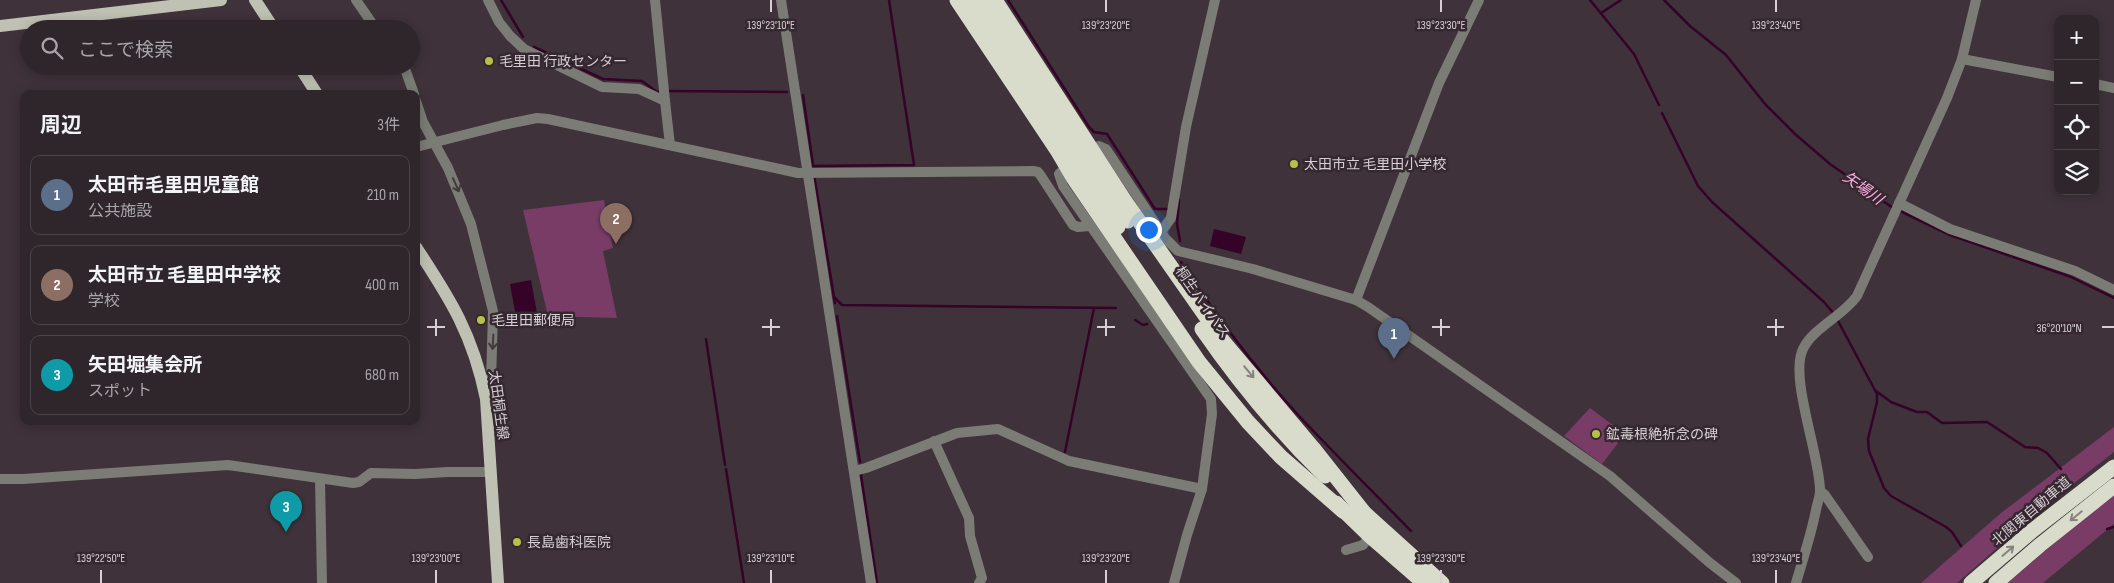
<!DOCTYPE html>
<html lang="ja">
<head>
<meta charset="utf-8">
<style>
	:root { --surface:#2f262c; --page:#3b3238; --text:#f1f3f6; --muted:#a7a5a9; --line:#4a4348; --accent:#bca0f2 }
	body { margin:0; font-family:"Sofia Sans Condensed","Noto Sans JP",sans-serif; background:var(--page); color:var(--text) }
	.controls { position:absolute; right:15px; top:15px; display:grid; overflow:hidden; border-radius:10px; box-shadow:0 2px 12px #0003 }
	.controls button { width:45px; height:45px; display:grid; place-items:center; padding:0; border:0; border-bottom:1px solid var(--line); background:var(--surface); color:var(--text); font:25px sans-serif }
	.you { position:absolute; left:1148px; top:229px; width:18px; height:18px; margin:-12px; border:4px solid #fff; border-radius:50%; background:#1a73e8; box-shadow:0 0 0 8px #1a73e833 }
	.badge { display:grid; place-items:center; width:32px; height:32px; border-radius:50%; background:var(--accent); color:#fff; font-size:16px; font-weight:700 }
	.pin { position:absolute; translate:-50% -41px; filter:drop-shadow(0 1px 2px #0008) }
	.pin::after { content:''; position:absolute; top:26px; width:18px; height:15px; background:inherit; clip-path:polygon(0 0,100% 0,50% 100%) }
	.list { margin:0; padding:0; list-style:none }
	h2 { display:flex; justify-content:space-between; align-items:center; height:65px; margin:0; padding:0 20px; font-size:21px }
	h2 small { font-size:16px; font-weight:400; color:var(--muted) }
	.list li { display:grid; grid-template-columns:32px 1fr auto; gap:15px; align-items:center; box-sizing:border-box; height:80px; margin:0 10px 10px; padding:0 10px; border:1px solid var(--line); border-radius:10px }
	.list b { display:block; font-size:19px; white-space:nowrap }
	.list p { margin:0; font-size:16px; white-space:nowrap; color:var(--muted) }
	.list em { font-size:16px; font-style:normal; color:var(--muted) }
	.icon { flex:none; width:28px; height:28px; fill:none; stroke:currentColor; stroke-width:2; stroke-linecap:round; stroke-linejoin:round }
	.map { position:relative; flex:none; width:2114px; height:583px; overflow:hidden }
	.search { position:absolute; background:var(--surface); box-shadow:0 2px 12px #0003; left:20px; top:20px; width:400px; height:55px; display:flex; align-items:center; gap:12px; box-sizing:border-box; padding:0 18px; border-radius:28px; color:var(--muted); font-size:19px }
	.panel { position:absolute; background:var(--surface); box-shadow:0 2px 12px #0003; left:20px; top:90px; width:400px; height:335px; border-radius:10px }
	.map>svg:first-child { display:block }
</style>
</head>
<body>
<div class="map">
<svg width="2114" height="583" viewBox="0 0 2114 583">
	<rect width="100%" height="100%" fill="#3f323a"/>
	<g fill="#793c66">
		<path d="M604 200 613 248 603 251 617 318 548 316 523 210Z"/>
		<path d="M1590 408 1625 434 1602 464 1564 436Z"/>
		<path d="M2114 427V452L2051 501 1957 583H1921L2001 513Z"/>
		<path d="M2114 496V524L2043 583H2008L2067 532Z"/>
	</g>
	<g fill="#350328">
		<path d="M1214 229 1246 237 1241 254 1210 246Z"/>
		<path d="M531 280 537 313 516 317 510 284Z"/>
	</g>
	<g fill="none" stroke-linecap="round" stroke-linejoin="round">
		<g stroke="#350328" stroke-width="2.5">
			<path d="M501 0 523 37"/>
			<path d="M1008 0 1089 127 1094 132 1107 134 1155 209H1167"/>
			<path d="M1590 0 1634 54 1659 105"/>
			<path d="M1664 0 1690 26 1726 55 1765 104 1795 134 1830 164 1893 208"/>
			<path d="M1601 13 1621 0"/>
			<path d="M534 47 603 79 642 81 657 92 662 91"/>
			<path d="M667 91 787 92"/>
			<path d="M803 95 813 165"/>
			<path d="M1662 113 1698 186 1712 202 1824 302 1834 314"/>
			<path d="M813 166 914 165 889 0"/>
			<path d="M814 175 835 303"/>
			<path d="M1179 200 1177 224 1180 241"/>
			<path d="M1898 210 1950 235 2071 277 2114 298"/>
			<path d="M1181 262C1216 316 1256 369 1299 416 1336 455 1374 493 1411 531"/>
			<path d="M834 297 842 305 1116 308"/>
			<path d="M837 316 860 462"/>
			<path d="M1837 319 1877 394V402L1868 439 1869 451 1884 488 1891 496 1946 527 1952 532 1961 546"/>
			<path d="M1135 320 1143 325 1147 324"/>
			<path d="M706 339 725 465"/>
			<path d="M1876 391 1891 402 1917 412H1927L1942 423 1987 422 2025 447 2038 448 2047 453 2061 469"/>
			<path d="M1065 452 1094 308"/>
			<path d="M726 469 744 583"/>
			<path d="M861 475 877 583"/>
			<path d="M2107 529 2114 527"/>
		</g>
		<g stroke="#7b7c75" stroke-width="10">
			<path d="M356 0 376 29"/>
			<path d="M488 0 499 22 510 36 524 49 602 87 639 89 665 101 670 145"/>
			<path d="M655 0 665 101"/>
			<path d="M781 0 871 583"/>
			<path d="M1962 59 2058 77"/>
			<path d="M404 66 414 94"/>
			<path d="M2095 84 2114 88"/>
			<path d="M416 101 423 122 448 168 471 224 493 311 491 382 490 393 486 399"/>
			<path d="M416 147 503 125 537 118 548 119 798 173 1033 171 1038 172 1041 176 1073 225 1078 227 1089 226"/>
			<path d="M1087 152 1099 146 1106 149 1165 238 1178 251 1253 269 1356 300 1368 307 1610 476 1710 563 1736 583"/>
			<path d="M1071 163 1059 174 1063 186 1211 399 1212 414 1202 489 1187 535 1174 583"/>
			<path d="M1899 203 1950 229 2075 271 2114 290"/>
			<path d="M1161 232 1171 218 1186 127 1215 0"/>
			<path d="M1356 300 1439 83 1479 0"/>
			<path d="M934 441 969 518 970 536 982 578 979 583"/>
			<path d="M854 471 866 468 957 433 998 429 1069 461 1202 489"/>
			<path d="M0 479H23L228 465 353 483 359 482 371 473 415 474 448 472H491"/>
			<path d="M320 479 322 583"/>
			<path d="M1820 491 1825 495 1868 557"/>
			<path d="M1346 550 1363 545 1370 536"/>
			<path d="M1796 583C1803 559 1811 535 1816 510 1817 504 1820 497 1820 491 1820 455 1789 377 1803 349 1813 328 1843 316 1857 296L1947 98 1962 59 1976 0"/>
		</g>
		<g stroke="#bfc1b2" stroke-width="12">
			<path d="M255 0 274 29"/>
			<path d="M0 26 221 0"/>
			<path d="M299 66 317 94"/>
			<path d="M416 247C451 300 473 335 486 399L498 583"/>
		</g>
		<g stroke="#d9dccb" stroke-width="15">
			<path d="M957 0 1057 150 1074 179 1199 362 1248 422 1281 457 1343 511"/>
			<path d="M995 0 1125 201 1223 341 1313 448 1366 515"/>
			<path d="M1202 329C1238 381 1280 432 1325 476"/>
			<path d="M1336 503 1370 536 1424 583"/>
			<path d="M1360 509 1442 583"/>
			<path d="M1971 583 2033 530 2114 467"/>
			<path d="M1996 583 2040 545 2114 486"/>
		</g>
		<g stroke="#d9dccb" stroke-width="15">
			<path d="M970 0 1118 227"/>
			<path d="M984 0 1128 221"/>
		</g>
	</g>
	<defs><path id="oneway-shaft" d="M-6 0H5M1.5-3L5.5 0L1.5 3" fill="none" stroke-width="1.6" stroke-linecap="round" stroke-linejoin="round" transform="scale(1.25)"/></defs>
	<g stroke="#43393e">
		<use href="#oneway-shaft" transform="translate(456 185) rotate(66)"/>
		<use href="#oneway-shaft" transform="translate(493 342) rotate(93)"/>
	</g>
	<g stroke="#87827e">
		<use href="#oneway-shaft" transform="translate(1249 372) rotate(50)"/>
		<use href="#oneway-shaft" transform="translate(2076 516) rotate(141)"/>
		<use href="#oneway-shaft" transform="translate(2008 551) rotate(-41)"/>
	</g>
	<path fill="none" stroke="#d7cfd4" stroke-width="2" d="M771 0V12M1106 0V12M1441 0V12M1776 0V12M436 319V336M771 319V336M1106 319V336M1441 319V336M1776 319V336M427 327H445M762 327H780M1097 327H1115M1432 327H1450M1767 327H1784M2102 327H2114M101 570V583M436 570V583M771 570V583M1106 570V583M1441 570V583M1776 570V583"/>
	<g fill="#b7c148" stroke="#352830" stroke-width="2">
		<circle cx="489" cy="61" r="5"/>
		<circle cx="1294" cy="164" r="5"/>
		<circle cx="481" cy="320" r="5"/>
		<circle cx="1596" cy="434" r="5"/>
		<circle cx="517" cy="542" r="5"/>
	</g>
	<g text-anchor="middle" stroke-width="5" stroke-linejoin="round" paint-order="stroke">
		<g font-size="14" fill="#d7cfd4" stroke="#352830" text-anchor="start">
			<text x="499" y="66">毛里田 行政センター</text>
			<text x="1304" y="169">太田市立 毛里田小学校</text>
			<text x="491" y="325">毛里田郵便局</text>
			<text x="1606" y="439">鉱毒根絶祈念の碑</text>
			<text x="527" y="547">長島歯科医院</text>
		</g>
		<g font-size="14" fill="#d7cfd4" stroke="#352830">
			<text transform="translate(1203 302) rotate(55)" y="5">桐生バイパス</text>
			<text transform="translate(499 405) rotate(82)" y="5">太田桐生線</text>
			<text transform="translate(2031 511) rotate(-40)" y="5">北関東自動車道</text>
		</g>
		<g font-size="15" font-style="italic" fill="#feade2" stroke="#352830">
			<text transform="translate(1863 188) rotate(35)" y="5">矢場川</text>
		</g>
	</g>
	<g font-size="12" text-anchor="middle" fill="#d7cfd4" stroke="#352830" stroke-width="5" stroke-linejoin="round" paint-order="stroke">
		<text x="771" y="29">139°23'10"E</text>
		<text x="1106" y="29">139°23'20"E</text>
		<text x="1441" y="29">139°23'30"E</text>
		<text x="1776" y="29">139°23'40"E</text>
		<text x="2059" y="332">36°20'10"N</text>
		<text x="101" y="562">139°22'50"E</text>
		<text x="436" y="562">139°23'00"E</text>
		<text x="771" y="562">139°23'10"E</text>
		<text x="1106" y="562">139°23'20"E</text>
		<text x="1441" y="562">139°23'30"E</text>
		<text x="1776" y="562">139°23'40"E</text>
	</g>
</svg>
<div class="controls">
<button>+</button>
<button>−</button>
<button><svg class="icon" aria-label="locate" viewBox="0 0 24 24"><circle cx="12" cy="12" r="6"/><path d="M12 2v4M12 18v4M2 12h4M18 12h4"/></svg></button>
<button><svg class="icon" aria-label="layers" viewBox="0 0 24 24"><path d="M12 4l9 5-9 5-9-5zM3 14l9 5 9-5"/></svg></button>
</div>
<div class="you"></div>
<div class="pin badge" style="left:1394px;top:359px;background:#5c6f8a">1</div>
<div class="pin badge" style="left:616px;top:244px;background:#8d6e63">2</div>
<div class="pin badge" style="left:286px;top:532px;background:#0f9aa8">3</div>
<div class="search"><svg class="icon" aria-label="search" viewBox="0 0 24 24"><circle cx="10" cy="10" r="6"/><path d="M15 15l6 6"/></svg>ここで検索</div>
<section class="panel">
<h2>周辺<small>3件</small></h2>
<ul class="list">
<li><span class="badge" style="background:#5c6f8a">1</span><div><b>太田市毛里田児童館</b><p>公共施設</p></div><em>210 m</em></li>
<li><span class="badge" style="background:#8d6e63">2</span><div><b>太田市立 毛里田中学校</b><p>学校</p></div><em>400 m</em></li>
<li><span class="badge" style="background:#0f9aa8">3</span><div><b>矢田堀集会所</b><p>スポット</p></div><em>680 m</em></li>
</ul>
</section>
</div>
</body>
</html>
